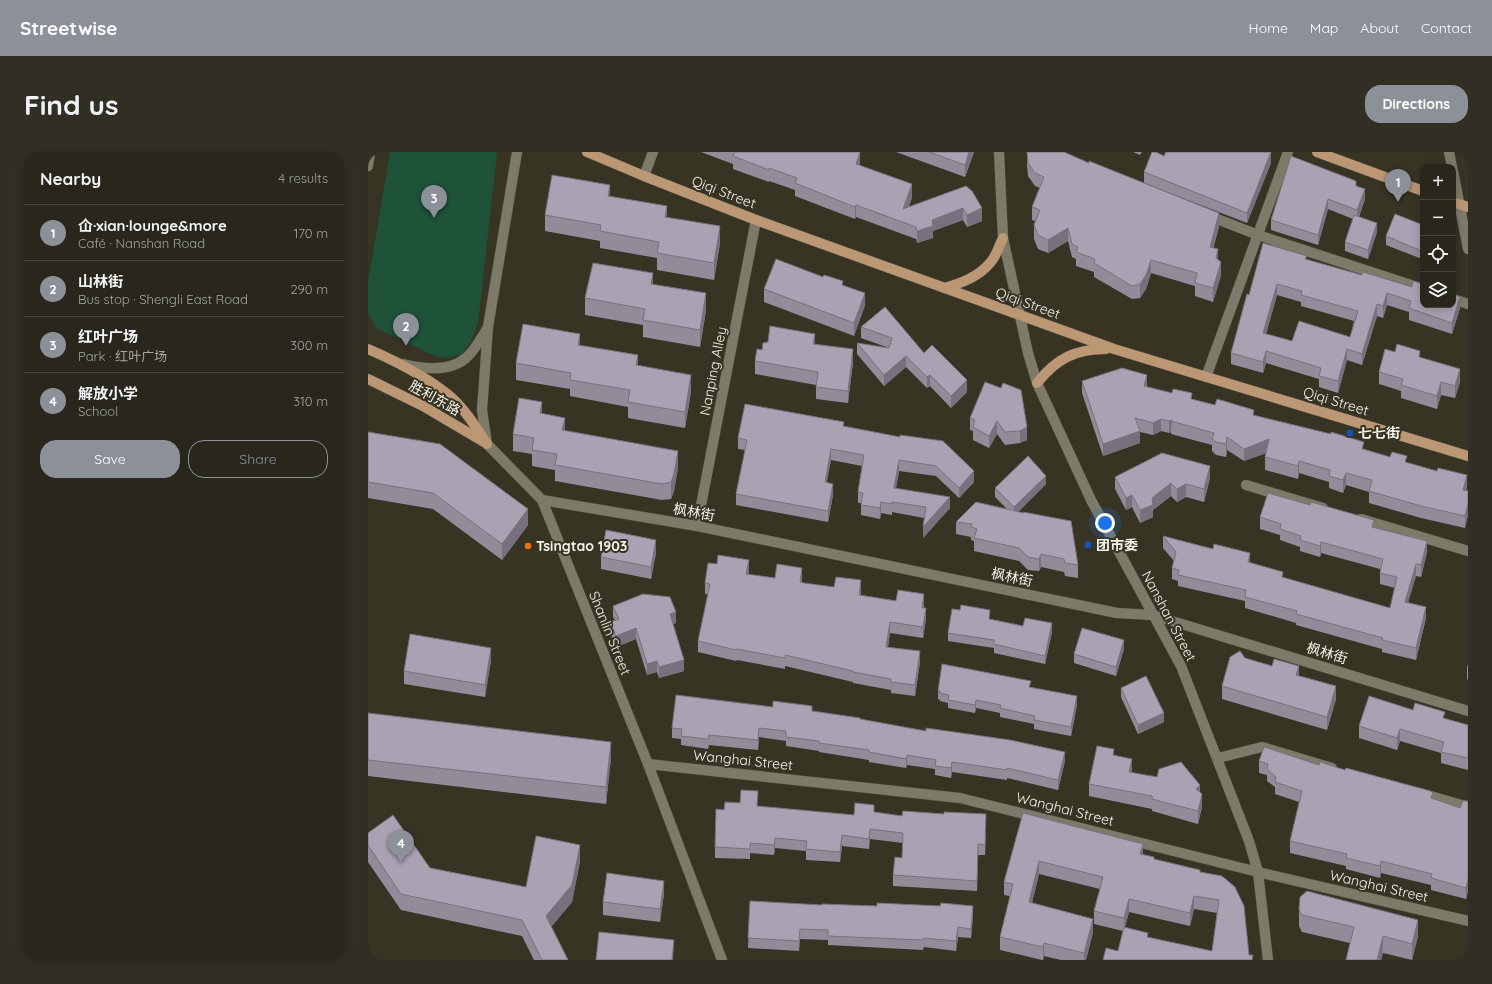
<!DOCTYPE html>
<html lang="en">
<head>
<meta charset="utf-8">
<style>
	:root { --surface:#29271b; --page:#312f24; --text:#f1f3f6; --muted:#a5a5a3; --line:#45443a; --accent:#8c9099 }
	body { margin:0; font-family:Quicksand,"Noto Sans SC",sans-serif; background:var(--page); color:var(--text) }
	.controls { position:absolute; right:12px; top:12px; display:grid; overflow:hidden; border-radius:8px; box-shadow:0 2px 10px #0003 }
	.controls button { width:36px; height:36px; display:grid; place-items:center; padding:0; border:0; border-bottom:1px solid var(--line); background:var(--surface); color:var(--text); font:20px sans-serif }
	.you { position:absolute; left:737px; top:371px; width:14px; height:14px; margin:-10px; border:3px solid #fff; border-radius:50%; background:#1a73e8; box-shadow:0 0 0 6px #1a73e833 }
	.badge { display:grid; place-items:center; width:26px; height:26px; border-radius:50%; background:var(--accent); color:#fff; font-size:13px; font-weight:700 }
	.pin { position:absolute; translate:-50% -33px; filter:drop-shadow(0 1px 2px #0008) }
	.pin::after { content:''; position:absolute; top:21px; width:14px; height:12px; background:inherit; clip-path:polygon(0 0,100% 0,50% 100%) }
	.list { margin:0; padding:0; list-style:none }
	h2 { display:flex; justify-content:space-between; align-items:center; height:52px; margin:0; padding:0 16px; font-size:17px }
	h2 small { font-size:13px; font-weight:400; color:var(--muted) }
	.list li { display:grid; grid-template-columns:26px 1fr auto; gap:12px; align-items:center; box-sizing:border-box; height:56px; padding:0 16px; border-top:1px solid var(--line) }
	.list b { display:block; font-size:15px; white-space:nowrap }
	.list p { margin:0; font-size:13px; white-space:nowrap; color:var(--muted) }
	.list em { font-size:13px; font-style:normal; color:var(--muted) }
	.actions { display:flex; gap:8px; padding:12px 16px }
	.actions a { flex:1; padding:9px 0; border:1px solid var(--accent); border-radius:16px; text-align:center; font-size:14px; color:var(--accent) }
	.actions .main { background:var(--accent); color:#fff }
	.icon { flex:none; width:22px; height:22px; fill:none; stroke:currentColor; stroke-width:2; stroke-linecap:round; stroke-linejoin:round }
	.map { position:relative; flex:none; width:1100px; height:808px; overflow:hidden; border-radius:16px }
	header { display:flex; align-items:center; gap:24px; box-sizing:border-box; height:56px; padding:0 20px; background:var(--accent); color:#fff }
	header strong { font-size:19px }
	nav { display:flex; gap:22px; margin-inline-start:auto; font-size:14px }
	.intro { display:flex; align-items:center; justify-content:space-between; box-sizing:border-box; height:96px; padding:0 24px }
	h1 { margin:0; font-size:28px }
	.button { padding:10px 18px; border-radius:16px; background:var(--accent); color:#fff; font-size:14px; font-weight:700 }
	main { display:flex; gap:24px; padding:0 24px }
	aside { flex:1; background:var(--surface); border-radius:16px; box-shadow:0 2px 10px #0003 }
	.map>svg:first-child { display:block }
</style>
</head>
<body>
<header>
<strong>Streetwise</strong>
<nav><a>Home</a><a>Map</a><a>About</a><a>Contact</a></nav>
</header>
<div class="intro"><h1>Find us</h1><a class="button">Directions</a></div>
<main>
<aside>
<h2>Nearby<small>4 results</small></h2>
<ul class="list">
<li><span class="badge">1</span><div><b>仚·xian·lounge&amp;more</b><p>Café · Nanshan Road</p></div><em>170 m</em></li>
<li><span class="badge">2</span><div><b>山林街</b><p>Bus stop · Shengli East Road</p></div><em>290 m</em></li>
<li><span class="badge">3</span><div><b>红叶广场</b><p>Park · 红叶广场</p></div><em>300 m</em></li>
<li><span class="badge">4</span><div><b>解放小学</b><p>School</p></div><em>310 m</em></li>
</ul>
<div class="actions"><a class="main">Save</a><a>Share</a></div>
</aside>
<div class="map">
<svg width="1100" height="808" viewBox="0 0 1100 808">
	<rect width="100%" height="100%" fill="#373424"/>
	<path fill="#1e5239" d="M22 0H129L110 171 103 189 94 202 83 205 71 206 8 176 0 160V130Z"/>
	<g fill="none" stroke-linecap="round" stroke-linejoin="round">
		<g stroke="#514f42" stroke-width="11">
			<g id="minor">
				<path d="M149 0 120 175 114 258 119 292 174 348 280 612 354 808"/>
				<path d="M631 0 635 86 660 201 669 231 723 348 813 514 881 689 890 720 900 808"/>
				<path d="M1081 0 1084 15"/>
				<path d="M0 14 2 0"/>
				<path d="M1085 19 1100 97"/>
				<path d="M276 24 285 0"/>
				<path d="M839 63 890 83 1055 137"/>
				<path d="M1085 147 1100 152"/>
				<path d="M35 212C55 217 82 221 99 205 107 198 113 186 119 177"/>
				<path d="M838 225 920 0"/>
				<path d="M878 333 955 356"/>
				<path d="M174 348 329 374 749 461 784 463 1100 559"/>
				<path d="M993 367 1100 399"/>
				<path d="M329 374 388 68"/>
				<path d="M850 606 894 595 964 616"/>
				<path d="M280 612 592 646 890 720 1100 769"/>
				<path d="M1052 641 1100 655"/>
			</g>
		</g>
		<g stroke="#514f42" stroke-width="11">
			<g id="major">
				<path d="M219 0 276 24 388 68 746 197 1100 304"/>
				<path d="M949 0 1055 39"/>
				<path d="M1085 50 1100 55"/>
				<path d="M576 136C594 131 610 125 622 111 628 105 631 94 635 86"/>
				<path d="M0 197C28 209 55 223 78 241 95 254 108 275 119 292"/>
				<path d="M0 227 55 254 116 290"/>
				<path d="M669 231C688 207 707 197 738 197"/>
			</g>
		</g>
		<use href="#minor" stroke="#7e7a69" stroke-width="10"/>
		<use href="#major" stroke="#bb9873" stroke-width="10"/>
	</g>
	<g fill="#928b9a" fill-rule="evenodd">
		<path d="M333 0H491L492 13 544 45 541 55 598 34 614 69 599 75 595 68 565 79V86L549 91 548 87 488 65 487 67 427 44V38L401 29V30L365 17V12Z"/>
		<path d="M528 0H606L597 25Z"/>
		<path d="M659 0 851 75 845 96 850 108 853 123 845 150 827 144V134L783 121 778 137 772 146 764 147 726 125V120L708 114V107L704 105 700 89 680 101 670 97 666 87V73L667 69 664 68V55L672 36 667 34 660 24 659 13Z"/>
		<path d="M765 0H774L772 3Z"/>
		<path d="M796 4 903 11 879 71 776 31V20Z"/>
		<path d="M988 34 997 47 991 65 1009 80 1000 107 977 99V90L985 67 960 57 950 93 903 78V68Z"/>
		<path d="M242 44 299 65 352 91 346 128 289 118V106L232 96V89L177 79V63Z"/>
		<path d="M1055 73 1054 107 1018 93V84Z"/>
		<path d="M939 108 1092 156 1084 182 1041 168V160L1019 153 1015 166 1009 164 994 213 979 208 970 241 951 235V227L898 211 895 221 863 212V201L881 143ZM909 143 933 150V154L986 169 982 185 924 189 898 182Z"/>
		<path d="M285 132 338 158 332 195 275 185V173L217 163V146Z"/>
		<path d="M475 133 497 153 486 184 396 150V137Z"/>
		<path d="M517 155 556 201 599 240 583 256 562 234 559 236 538 215 516 234 489 202V191L521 196 493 186V175Z"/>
		<path d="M447 192 485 210 480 251 448 247V233L387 222V209L394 198Z"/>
		<path d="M212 193 270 214 323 240 317 276 260 266V255L202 244V237L148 228V211Z"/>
		<path d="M1027 200 1052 206 1092 230 1087 246 1073 243 1069 257 1033 246V239L1011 232V220Z"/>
		<path d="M714 229 779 235 847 253 886 263 1039 310 1099 335 1098 338 1100 339V363L1097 376 1053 366 1001 351V340L978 333 975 341 961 336V330L931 321 930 327 897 318V305L898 301 876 309 859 298 858 305 848 303 844 299V293L803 282V280L801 281 793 279 785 283 772 280V291L735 304 714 241Z"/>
		<path d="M617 230 659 288 652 291 637 293 629 282 621 296 605 288V279L602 278V266Z"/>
		<path d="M174 262 197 279 310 316 306 339 303 347 294 348 187 329V318L164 314V302L145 299V282Z"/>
		<path d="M476 275 606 330 591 346 568 324 531 319 528 336 582 356 555 386 556 366 524 360V363L513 361 512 367 493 363V351H490V340L494 314 463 308 458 331 465 343 460 370 368 353V342L377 298 370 297V286Z"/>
		<path d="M0 280 160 373 134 408 65 357 0 346Z"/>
		<path d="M747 325 842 326 836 350 818 345 809 350 803 344 785 358V365L772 371 764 355 758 358 747 337Z"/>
		<path d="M678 332 650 360 655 361V360L710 413V426L697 424 696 420 673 415 671 419 660 418 651 409 606 399V389L603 388V385L588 382V370L640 358 627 345V336Z"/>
		<path d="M892 365 1006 375 1059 400 1053 425 1048 424 1040 450 1058 466 1048 508 1014 500V497L928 473V471L877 456V449L810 434V429L804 427V416L806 409 795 396V384L882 410 915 426 1022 456 1027 436 1012 432V417L953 401 952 405 932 399V395L912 388V383L892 377Z"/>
		<path d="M288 401 283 427 233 417V405Z"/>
		<path d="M381 419 380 422 407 426 434 427V430L436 431 493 440V443L556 453V456L558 467 555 486 522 481 520 495 552 510 547 544 523 541V538L485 531V530L417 514V517L369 508 368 509 330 500V489L340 442H337V431Z"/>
		<path d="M245 454 308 471 305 472 316 519 291 526 289 520 279 523 268 487 248 495 242 481V470L247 468 245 465Z"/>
		<path d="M622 467 684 480 677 512 626 501V496L580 489V481Z"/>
		<path d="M756 497 748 524 706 511V502Z"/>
		<path d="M877 506 931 524 968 547 959 578 854 547V534Z"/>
		<path d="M123 508 117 545 36 532V519Z"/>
		<path d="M1100 512V528L1099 527V515Z"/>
		<path d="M663 535 709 553 703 584 666 577V572L632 565V561L608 556 607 561 580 556V551L572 549V548L570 547V539Z"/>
		<path d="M753 536 796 570 770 582 753 545Z"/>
		<path d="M405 555 444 559 492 567 697 609 690 638 639 626V628L584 620 583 626 567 623V617L539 613 538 616 501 610V608L451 600V599L418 594V589L391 585 390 598 341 593 340 597 313 593V587L304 586V576Z"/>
		<path d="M1045 558 1100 573V618L1073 611V601L1032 589 1029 598 991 586V574Z"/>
		<path d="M0 561 243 606 238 652 0 624Z"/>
		<path d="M746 603 763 620 832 640 834 655 830 672 784 659V657L721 644V632Z"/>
		<path d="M891 609 951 613 1065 647 1092 656 1100 649V739L1098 747 1063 738V733L1013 721 1012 726 978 717V714L922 701V689L931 650 907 642V635L899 629V623L891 621Z"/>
		<path d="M372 651 390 654 486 663 506 660 534 664 618 672 617 703H610L609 739 525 734V723L534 706 535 691 502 687 501 697 474 694 472 710 438 708V699L407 696 406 703 382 701V707L347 706V695L356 658Z"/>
		<path d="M655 661 775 702 786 708 832 720 854 724 881 803 750 799 755 779 726 772V759L732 737 671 722 664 751 725 780 718 808H693L676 804 675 808H674L632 798V785L642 744 636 743V730ZM826 757 849 761 844 799 780 785 757 775 761 760 822 774Z"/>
		<path d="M0 681 62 716 158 735 212 709 204 750 183 775 200 808H166L154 784 33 758 0 710Z"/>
		<path d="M296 741 292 770 235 763V750Z"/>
		<path d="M382 749 605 764 603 786 590 785 588 799 556 795 555 798 460 793V788L432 787 431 799 380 796Z"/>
		<path d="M931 758 1050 784 1044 808 1015 801 1013 808H978L982 791 934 780 931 774Z"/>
	</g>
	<g fill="#77717d">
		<path d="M492 0V13L488 24V12Z"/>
		<path d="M601 0H606L597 25V13Z"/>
		<path d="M903 0V11L879 71V61Z"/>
		<path d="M544 32V45L535 70V57Z"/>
		<path d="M242 33V50L240 44Z"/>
		<path d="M997 37V47L989 68V58Z"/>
		<path d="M960 47V57L950 93V83Z"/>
		<path d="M488 53V65L487 67V55Z"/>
		<path d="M299 54V71L297 65Z"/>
		<path d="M595 56V68L565 79V86L549 91V79L564 68Z"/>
		<path d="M614 56V69L599 75V63Z"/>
		<path d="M851 61V75L842 109V95Z"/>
		<path d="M1009 71V80L1000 107V98Z"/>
		<path d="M352 74V91L346 128V111Z"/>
		<path d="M700 76V89L680 101V88Z"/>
		<path d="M1055 96V105L1054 107V99Z"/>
		<path d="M850 97V111L848 106Z"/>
		<path d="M783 108V121L778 137 772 146V132Z"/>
		<path d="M853 110V123L845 150V136Z"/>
		<path d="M285 121V138L283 132Z"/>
		<path d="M909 132V143L895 192V181Z"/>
		<path d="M338 141V158L332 195V178Z"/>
		<path d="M497 141V153L486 184V171Z"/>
		<path d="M1019 141V153L1015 166V154Z"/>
		<path d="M1092 145V156L1084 182V171Z"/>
		<path d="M1009 152V164L994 213V202Z"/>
		<path d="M212 182V198L210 193Z"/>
		<path d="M447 182V194L445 192Z"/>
		<path d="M485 197V210L480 251V239Z"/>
		<path d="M979 197V208L970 241V229Z"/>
		<path d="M898 199V211L895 221V210Z"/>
		<path d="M270 203V220L268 213Z"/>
		<path d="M538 204V215L516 234V223Z"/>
		<path d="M1092 217V230L1087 246V234Z"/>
		<path d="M323 223V240L317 276V260Z"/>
		<path d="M562 223V234L559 236V225Z"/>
		<path d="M779 223V235L776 234Z"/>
		<path d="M599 228V240L583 256V244Z"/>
		<path d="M1073 230V243L1069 257V244Z"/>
		<path d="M174 250V267L172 261Z"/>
		<path d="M197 266V282L194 278Z"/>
		<path d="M793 267V279L785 283V271Z"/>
		<path d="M804 268 803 280 801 281V269Z"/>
		<path d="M629 269V282L621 296V284Z"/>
		<path d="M659 275V288L652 291V279Z"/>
		<path d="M772 279V291L735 304V292Z"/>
		<path d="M859 285V298L858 305V292Z"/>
		<path d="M901 287V300L876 309V297Z"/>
		<path d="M463 297V308L457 341V330Z"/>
		<path d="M310 299V316L306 339 303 347V330Z"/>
		<path d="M531 308V319L526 347V336Z"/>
		<path d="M931 309V321L930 327V314Z"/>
		<path d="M842 314V326L836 350V337Z"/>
		<path d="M606 319V330L591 346V336Z"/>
		<path d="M978 321V333L975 341V328Z"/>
		<path d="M1099 323V335L1095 350V338Z"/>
		<path d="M678 324V332L646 364V355Z"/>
		<path d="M803 331V344L785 358V365L772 371V358L784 346Z"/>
		<path d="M465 332V343L460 370V359Z"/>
		<path d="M818 332V345L809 350V337Z"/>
		<path d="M764 343V355L758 358V346Z"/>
		<path d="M582 345V356L555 386V375Z"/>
		<path d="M513 350V361L512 367V356Z"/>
		<path d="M1100 351V363L1097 376V364Z"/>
		<path d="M160 357V373L134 408V392Z"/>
		<path d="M288 388V401L283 427V415Z"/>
		<path d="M1059 389V400L1053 425V413Z"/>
		<path d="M953 390V401L952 405V394Z"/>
		<path d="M882 401V413L880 410Z"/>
		<path d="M673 402V415L671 419V407Z"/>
		<path d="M381 408V419L378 433V422Z"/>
		<path d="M1048 412V424L1037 461V450Z"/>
		<path d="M434 416V427L432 441V430Z"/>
		<path d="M493 428V440L491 454V443Z"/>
		<path d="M556 442V453L554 467V456Z"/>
		<path d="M1058 455V466L1048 508V496Z"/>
		<path d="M558 456V467L555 486V475Z"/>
		<path d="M308 460V471L302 473V462Z"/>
		<path d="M522 470V481L518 506V495Z"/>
		<path d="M684 471V480L677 512V504Z"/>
		<path d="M268 476V487L248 495V484Z"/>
		<path d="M756 488V497L748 524V515Z"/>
		<path d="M123 496V508L117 545V533Z"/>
		<path d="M552 499V510L547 544V533Z"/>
		<path d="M316 508V519L291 526V515Z"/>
		<path d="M289 509V520L279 523V512Z"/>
		<path d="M931 514V527L928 523Z"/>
		<path d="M968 534V547L959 578V565Z"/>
		<path d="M709 544V553L703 584V575Z"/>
		<path d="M608 548V556L607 561V553Z"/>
		<path d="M796 561V570L770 582V573Z"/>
		<path d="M391 576V585L390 598V588Z"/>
		<path d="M1032 577V589L1029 598V586Z"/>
		<path d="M243 590V606L238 652V635Z"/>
		<path d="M697 600V609L690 638V628Z"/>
		<path d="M539 603V613L538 616V607Z"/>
		<path d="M764 607V619L761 632V620Z"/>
		<path d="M584 610V620L583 626V616Z"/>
		<path d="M832 633V646L828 637Z"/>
		<path d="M834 642V655L830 672V659Z"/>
		<path d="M618 662V672L617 703V693Z"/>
		<path d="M502 677V687L501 697V687Z"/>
		<path d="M474 683V694L472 710V700Z"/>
		<path d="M407 686V696L406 703V693Z"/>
		<path d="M775 692V705L772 702Z"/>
		<path d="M212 693V709L204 750 178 781V764Z"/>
		<path d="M671 709V722L661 763V750Z"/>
		<path d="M1013 709V721L1012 726V714Z"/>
		<path d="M1100 727V739L1098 747V736Z"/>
		<path d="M296 729V741L292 770V757Z"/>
		<path d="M826 744V757L822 774V761Z"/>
		<path d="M761 747V760L756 779V766Z"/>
		<path d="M605 754V764L603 786V777Z"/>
		<path d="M725 767V780L718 808H716V801Z"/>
		<path d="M1050 768V784L1044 808V792Z"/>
		<path d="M590 775V785L588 799V789Z"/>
		<path d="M1015 784V801L1013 808H1009Z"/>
		<path d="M306 788 305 808H304Z"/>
		<path d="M676 791V804L675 808V795Z"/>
	</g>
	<g fill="#aaa2b3" stroke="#77717d" fill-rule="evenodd">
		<path d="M366 0H492L488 12 544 32 535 57 598 34 604 39 614 56 599 63 595 56 564 68 565 74 549 79 548 75 488 53 487 55 427 31 429 26 401 16V18L365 4 367 0Z"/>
		<path d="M561 0H601L597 13Z"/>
		<path d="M659 0H696L721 11V9L851 61 842 95 850 97 848 106 853 110 845 136 827 131 829 121 783 108 778 123 772 132 764 134 726 111 727 107 708 100 710 95 704 92 700 76 680 88 670 83 666 73 672 58 664 55 676 25 667 21 660 11Z"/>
		<path d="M784 0H788L796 4 798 0H903L879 61 776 20Z"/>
		<path d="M923 4 988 29V34L997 37 989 58 960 47 950 83 903 68Z"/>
		<path d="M184 23 242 33 240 44 299 54 297 65 352 74 346 111 289 101 291 90 232 79 233 73 177 63Z"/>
		<path d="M1027 62 1055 73V96L1054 99 1018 84Z"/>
		<path d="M986 63 1009 71 1000 98 977 90Z"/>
		<path d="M895 91 939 104 937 107 994 123 995 120 1044 135 1045 129 1055 132V153H1085V142L1092 145 1084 171 1041 156 1043 149 1019 141 1015 154 1009 152 994 202 979 197 970 229 951 224 953 216 898 199 895 210 863 201 879 142 881 143ZM909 132 934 139 933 143 990 159 982 185 931 169 924 189 895 181Z"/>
		<path d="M408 107 455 125 456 123 475 129 474 133 497 141 486 171 396 137Z"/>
		<path d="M225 111 285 121 283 132 338 141 332 178 275 168 277 157 217 146Z"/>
		<path d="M517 155 556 201 564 193 599 228 583 244 562 223 559 225 538 204 516 223 489 191 521 196 524 186 493 175Z"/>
		<path d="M155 172 212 182 210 193 270 203 268 213 323 223 317 260 260 250 262 238 202 228 203 221 148 211Z"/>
		<path d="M402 174 447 182 445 192 485 197 480 239 448 235 450 220 387 209 389 197 394 198 395 191 400 190Z"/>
		<path d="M1029 192 1052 199 1051 205 1092 217 1087 234 1073 230 1069 244 1033 233 1035 227 1011 220 1017 197 1027 200Z"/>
		<path d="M754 216 779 223 776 234 804 241 805 237 824 241 823 247 847 253 849 247 886 258 885 263 963 282V280L996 290 994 297 1022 305 1024 300 1039 304 1037 310 1069 319 1070 316 1099 323 1095 338 1100 339V351L1097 364 1053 354 1001 339 1004 328 978 321 975 328 961 324 962 318 931 309 930 314 897 305 901 287 876 297 859 285 858 292 848 290 844 287 846 281 803 269 804 268 801 269 793 267 785 271 767 266 772 279 735 292 714 229Z"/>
		<path d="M617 230 633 236 635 231 653 238 659 275 652 279 637 280 629 269 621 284 605 275 607 268 602 266Z"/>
		<path d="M151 246 174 250 172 261 197 266 194 278 310 299 306 322 303 330 294 332 187 313 189 302 164 298 166 286 145 282Z"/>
		<path d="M377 252 476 270 475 274 532 285V283L575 289 606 319 591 336 568 314 531 308 526 336 582 345 555 375 558 355 524 350V352L513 350 512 356 493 353 495 341 490 340 496 303 463 297 457 330 465 332 460 359 368 342 379 288 370 286Z"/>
		<path d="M0 280 72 292 160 357 134 392 65 341 0 330Z"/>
		<path d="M794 301 842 314 836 337 818 332 809 337 803 331 784 346 785 353 772 358 764 343 758 346 747 325Z"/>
		<path d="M660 304 678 324 646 355 627 336Z"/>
		<path d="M900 341 942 353 943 350 1006 368 1004 375 1059 389 1053 413 1048 412 1037 450 1058 455 1048 496 1014 488 1015 486 928 462 929 459 877 445 878 438 810 423 811 418 804 416 808 400 795 384 845 397 846 392 882 401 880 410 915 420 914 425 1022 456 1029 425 1012 421 1015 407 953 390 952 394 932 388 933 384 912 377 913 372 892 365Z"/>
		<path d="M608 350 656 361 655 360 703 369 710 413 697 411 696 407 673 402 671 407 660 405 651 396 606 386 609 377 603 375 604 372 588 370Z"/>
		<path d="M238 378 288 388 283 415 233 405Z"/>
		<path d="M350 403 381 408 378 422 407 426 409 412 434 416 432 430 436 431 466 435 468 425 493 428 491 443 528 449 530 438 556 442 554 456H558L555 475 522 470 518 495 552 499 547 533 523 530V527L485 520V519L417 503V506L369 497 368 498 330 489 342 432 337 431 340 411 349 412Z"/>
		<path d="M275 442 302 445 308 460 302 462 316 508 291 515 289 509 279 512 268 476 248 484 242 470 251 467 245 454Z"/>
		<path d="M593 453 622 458 621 467 655 474 657 466 684 471 677 504 626 492V488L580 481 584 457 592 458Z"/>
		<path d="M714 476 756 488 748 515 706 502Z"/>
		<path d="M42 482 123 496 117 533 36 519Z"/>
		<path d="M872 499 877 506 904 514 906 507 931 514 928 523 968 534 959 565 854 534 862 505Z"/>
		<path d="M574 512 663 529 661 535 709 544 703 575 666 568 667 564 632 556 633 553 608 548 607 553 580 548 581 543 572 541V539H570Z"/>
		<path d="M778 524 796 561 770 573 753 536Z"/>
		<path d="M308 543 405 555V549L444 554V559L492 566V567L558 579V576L642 588 697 600 690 628 639 616V618L584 610 583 616 567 614 568 608 539 603 538 607 501 600V598L451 591V589L418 585V579L391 576 390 588 341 583 340 587 313 584 314 577 304 576Z"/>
		<path d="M1001 544 1045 558 1047 551 1077 560 1075 566 1100 573V606L1073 600 1076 590 1032 577 1029 586 991 574Z"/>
		<path d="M0 561 243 590 238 635 0 608Z"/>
		<path d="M729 594 746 597 745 603 764 607 761 620 789 625 791 617 813 610 832 633 828 637 834 642 830 659 784 647V644L721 632Z"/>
		<path d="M896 595 951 613 952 610 977 618 978 616 1055 637 1065 640 1063 646 1092 656 1095 649H1100V727L1098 736 1063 726 1064 722 1013 709 1012 714 978 706 979 702 922 689 934 639 907 630 908 625 899 617 900 612 891 609Z"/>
		<path d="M373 638 390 639 389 654 486 663 487 651 506 653V660L534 664 535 659 576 662V660L618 662 617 693 610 692 609 729 525 723 527 705 534 706 535 681 502 677 501 687 474 683 472 700 438 697 439 689 407 686 406 693 382 691V697L347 695 348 657 356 658 357 650 372 651Z"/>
		<path d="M655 661 775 692 772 702 786 705V707L832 718V720L854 724 867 735 876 754 881 803H885L884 808H735L738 796 750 799 756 775 780 781 779 785 844 799 851 748 826 744 822 761 761 747 756 766 726 759 735 725 671 709 661 750 725 767 716 801 676 791 675 795 632 785 645 732 636 730Z"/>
		<path d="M25 663 62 716 158 735 168 684 212 693 204 733 178 764 200 808H174L154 768 33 742 0 693V681Z"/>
		<path d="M239 721 296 729 292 757 235 750Z"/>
		<path d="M939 739 1050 768 1044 792 1015 784 1009 808H978L986 775 934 763 931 758 932 745Z"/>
		<path d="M382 749 454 753V752L509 754V751L572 754 573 751 605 754 603 777 590 775 588 789 556 786 555 788 460 784V778L432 777 431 789 380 786Z"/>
		<path d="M231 780 306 788 304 808H228Z"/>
	</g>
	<g fill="#1a4fb4" stroke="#373424" stroke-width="1.5">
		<rect x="978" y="277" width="8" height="8" rx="2"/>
		<rect x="716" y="389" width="8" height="8" rx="2"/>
	</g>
	<circle fill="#e8710a" stroke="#373424" stroke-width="1.5" cx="160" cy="394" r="4"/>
	<g text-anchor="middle" stroke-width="4" stroke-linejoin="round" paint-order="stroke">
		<g font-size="14" fill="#f4f2e9" stroke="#373424">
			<text transform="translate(356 40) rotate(21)" y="5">Qiqi Street</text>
			<text transform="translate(660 151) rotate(20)" y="5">Qiqi Street</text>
			<text transform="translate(345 219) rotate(-79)" y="5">Nanping Alley</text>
			<text transform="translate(67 246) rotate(29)" y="5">胜利东路</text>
			<text transform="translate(968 249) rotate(17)" y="5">Qiqi Street</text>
			<text transform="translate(326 360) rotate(10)" y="5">枫林街</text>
			<text transform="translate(644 425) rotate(12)" y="5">枫林街</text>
			<text transform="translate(801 464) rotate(62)" y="5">Nanshan Street</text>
			<text transform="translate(242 481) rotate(68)" y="5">Shanlin Street</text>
			<text transform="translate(959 501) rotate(17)" y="5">枫林街</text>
			<text transform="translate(375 608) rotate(6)" y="5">Wanghai Street</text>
			<text transform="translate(697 657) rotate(14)" y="5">Wanghai Street</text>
			<text transform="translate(1011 734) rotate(13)" y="5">Wanghai Street</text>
		</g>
		<g font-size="14" font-weight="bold" fill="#f4f2e9" stroke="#373424" text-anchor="start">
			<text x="990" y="286">七七街</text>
			<text x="728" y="398">团市委</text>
			<text x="168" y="399">Tsingtao 1903</text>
		</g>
	</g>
</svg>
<div class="controls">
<button>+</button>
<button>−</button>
<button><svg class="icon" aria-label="locate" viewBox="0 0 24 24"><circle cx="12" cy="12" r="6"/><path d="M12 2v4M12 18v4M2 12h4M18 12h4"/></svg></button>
<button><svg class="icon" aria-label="layers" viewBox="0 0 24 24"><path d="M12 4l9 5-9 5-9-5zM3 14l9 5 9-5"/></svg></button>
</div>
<div class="you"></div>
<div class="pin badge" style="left:1030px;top:50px">1</div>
<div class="pin badge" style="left:38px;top:194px">2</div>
<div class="pin badge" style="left:66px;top:66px">3</div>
<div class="pin badge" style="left:33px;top:711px">4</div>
</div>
</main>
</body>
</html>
